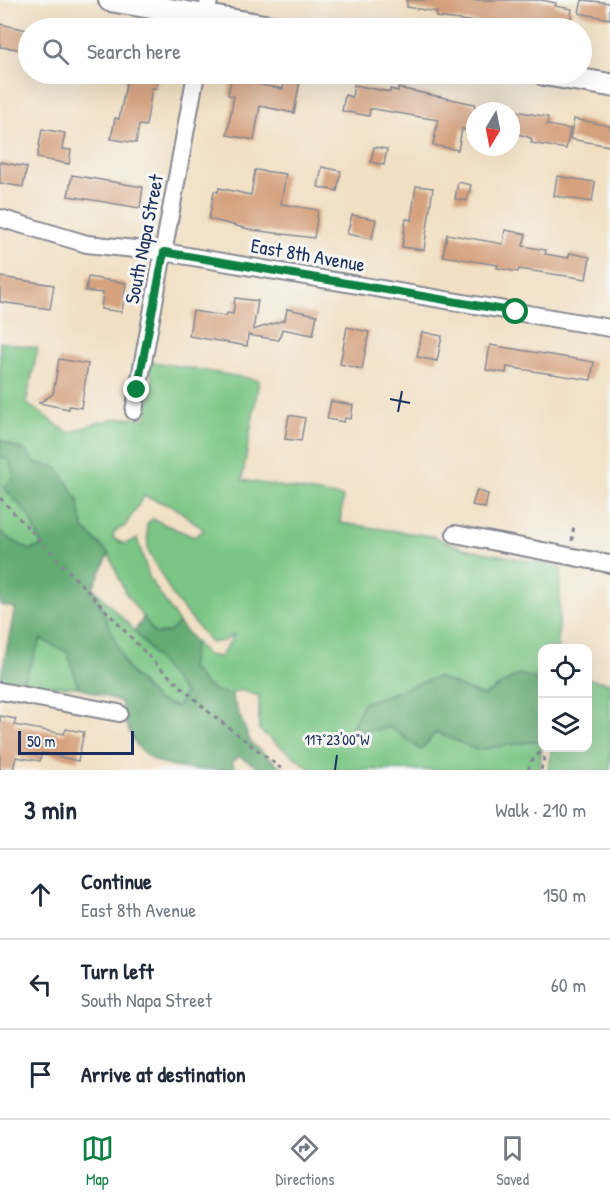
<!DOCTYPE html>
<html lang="en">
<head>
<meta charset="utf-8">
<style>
	:root { --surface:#fff; --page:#f2f2f3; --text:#1f2937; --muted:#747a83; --line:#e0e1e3; --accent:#0b8043 }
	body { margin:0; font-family:"Patrick Hand",sans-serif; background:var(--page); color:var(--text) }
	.controls { position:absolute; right:18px; bottom:18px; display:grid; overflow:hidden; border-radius:12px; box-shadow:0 6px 24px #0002 }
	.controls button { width:54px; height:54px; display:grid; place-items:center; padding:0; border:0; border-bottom:2px solid var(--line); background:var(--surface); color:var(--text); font:30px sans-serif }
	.compass { position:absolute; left:466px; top:102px; width:54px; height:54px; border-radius:50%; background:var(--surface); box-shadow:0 6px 24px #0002; rotate:190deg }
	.scale { position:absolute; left:18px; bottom:15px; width:116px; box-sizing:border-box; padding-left:6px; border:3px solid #1b2f5e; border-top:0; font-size:16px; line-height:21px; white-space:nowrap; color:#1b2f5e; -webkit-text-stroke:4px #f6f6f2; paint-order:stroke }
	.stop { position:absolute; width:18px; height:18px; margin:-14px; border:4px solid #0b8043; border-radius:50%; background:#fff }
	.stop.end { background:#0b8043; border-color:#fff; box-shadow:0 2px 6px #0008 }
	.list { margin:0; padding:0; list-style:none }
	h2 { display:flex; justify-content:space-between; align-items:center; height:78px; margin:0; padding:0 24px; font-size:26px }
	h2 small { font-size:20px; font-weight:400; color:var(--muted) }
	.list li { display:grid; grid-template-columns:39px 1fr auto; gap:18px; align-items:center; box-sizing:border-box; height:90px; padding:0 24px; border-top:2px solid var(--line) }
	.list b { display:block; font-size:22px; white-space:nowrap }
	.list p { margin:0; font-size:20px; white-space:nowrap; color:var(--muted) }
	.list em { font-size:20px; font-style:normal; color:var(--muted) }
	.icon { flex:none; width:33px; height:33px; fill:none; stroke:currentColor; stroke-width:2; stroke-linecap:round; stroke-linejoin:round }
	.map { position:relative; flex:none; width:610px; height:770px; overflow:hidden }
	.search { position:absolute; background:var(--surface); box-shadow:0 6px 24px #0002; left:18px; right:18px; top:18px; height:66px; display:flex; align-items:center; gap:15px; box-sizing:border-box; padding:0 21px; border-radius:33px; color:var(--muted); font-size:22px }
	.sheet { height:348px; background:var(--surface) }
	nav { display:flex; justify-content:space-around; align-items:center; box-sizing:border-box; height:84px; border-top:2px solid var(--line); background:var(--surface); font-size:16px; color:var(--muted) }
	nav a { display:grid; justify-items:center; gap:3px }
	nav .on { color:var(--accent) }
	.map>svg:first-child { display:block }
</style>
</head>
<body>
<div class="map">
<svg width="610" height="770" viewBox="0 0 610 770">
	<rect width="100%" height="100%" fill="#f6f6f2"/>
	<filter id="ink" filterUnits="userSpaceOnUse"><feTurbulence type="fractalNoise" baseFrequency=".0167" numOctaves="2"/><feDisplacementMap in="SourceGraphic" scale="12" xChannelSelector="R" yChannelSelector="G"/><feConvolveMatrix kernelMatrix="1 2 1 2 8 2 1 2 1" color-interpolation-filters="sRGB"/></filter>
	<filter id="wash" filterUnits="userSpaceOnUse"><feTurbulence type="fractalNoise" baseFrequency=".008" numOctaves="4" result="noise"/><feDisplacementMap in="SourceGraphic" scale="24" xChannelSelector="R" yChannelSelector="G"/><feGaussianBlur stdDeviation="1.35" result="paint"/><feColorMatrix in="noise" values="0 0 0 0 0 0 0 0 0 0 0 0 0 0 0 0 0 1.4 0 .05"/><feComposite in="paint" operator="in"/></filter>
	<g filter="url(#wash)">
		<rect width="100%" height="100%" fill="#f1e0c4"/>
		<g fill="#7ac684" stroke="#4a7a71" stroke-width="1.5">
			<path d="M0 342 38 348 26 403 69 433C98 422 115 415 146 419L153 377 148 369 149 361 259 380 242 480 343 497 340 523 432 536 463 548 561 567 558 648H542V681L519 674 483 696 437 677 364 703 350 732 391 728 421 750 436 732 478 750 542 740 540 770H312L259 730V696L239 690 231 695C209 691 203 685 190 666L195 642 207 655 220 657 235 634 224 641 211 643 175 599 148 551 147 524 152 519 194 537 204 530 176 508 144 496 125 526 114 532 113 538 124 544 137 539 150 579 179 623 170 632 155 634 125 592 109 554 83 528 78 499 35 463 27 452 0 440Z"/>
			<path d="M0 457 9 460 15 478 4 488 29 515 43 546 30 550 8 538 0 531Z"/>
			<path d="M93 588 135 631 185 694 177 707 156 700 127 668Z"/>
			<path d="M41 639 68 653 78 687 22 685Z"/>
			<path d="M588 679 610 683V770H548L552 748H588Z"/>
		</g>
		<g fill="#63ab72" stroke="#3f6d68" stroke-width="1.5">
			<path d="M0 440 27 452 35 463 57 467 78 499 83 528 109 554 93 588 127 668 156 700 177 707 185 694 135 631 144 617 155 634 170 632 179 623 195 642 190 666C203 685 209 691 231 695L251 743 284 770H263L239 756 232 762 236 770C167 770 133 770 121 702L78 687 68 653 41 639 22 685 0 681 15 608 0 605V531L8 538 30 550 42 546 29 515 4 488 14 478 9 460 0 457Z"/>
			<path d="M519 674 542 681V740L476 750 436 732 421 750 391 728 350 733 363 703 437 677 483 696Z"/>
		</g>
		<g id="blocks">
			<g fill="#d5a17e">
				<path d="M407 0H541L556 3 555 6 572 9 569 28H524L436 17 437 12 407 7Z"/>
				<path d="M582 0 610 3V19L579 13Z"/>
				<path d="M0 24 28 30V50L0 47Z"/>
				<path d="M128 74H159L156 89 152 88 146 126 139 125 136 143 111 139 115 118 119 119Z"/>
				<path d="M232 74H258L256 84 283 89 285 78 300 81 294 113 260 106 254 140 227 135 234 96 228 95Z"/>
				<path d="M354 85 390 92V89L398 91V88L475 104V131L462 129 458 150 433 145 438 120 374 109H370L369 116 342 111 345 95 352 97Z"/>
				<path d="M511 110 548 117 547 125 570 129 566 149 531 143 532 139 526 136 511 133Z"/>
				<path d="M574 119 610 126V146L570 139Z"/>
				<path d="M42 129 65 133 62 149 71 150 69 164 37 158Z"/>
				<path d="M374 147 387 149 384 165 371 162Z"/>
				<path d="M0 162 27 167 23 187 0 183Z"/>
				<path d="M322 167 341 171 337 191 318 187Z"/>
				<path d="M255 170 286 174 281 204 318 210 314 238 252 230 209 219 214 191 218 192 219 188 251 195Z"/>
				<path d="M72 175 143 187 140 208 68 196Z"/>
				<path d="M557 176 595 182 592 202 554 196Z"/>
				<path d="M458 182 471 185 467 201 455 199Z"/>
				<path d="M416 186 433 188 424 250 402 247 406 219 411 220Z"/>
				<path d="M352 215 376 219 372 239 347 234Z"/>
				<path d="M505 230 526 234 523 246 546 250 545 254 568 258 570 253 590 257 586 279 519 269 518 272 497 268 498 265 443 256 447 234 503 244Z"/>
				<path d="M0 277 54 285 50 309 0 302Z"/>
				<path d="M88 277 126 283 122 312 101 309 103 293 86 291Z"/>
				<path d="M235 298 258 301 253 330 285 320 287 309 317 315 313 335 282 329 279 340 248 335 247 346 189 336 193 311 226 316 227 313 233 314Z"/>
				<path d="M347 327 369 332 362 369 340 364Z"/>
				<path d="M422 332 442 336 437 361 417 357Z"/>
				<path d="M490 345 594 362 591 380 507 367 506 373 486 370Z"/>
				<path d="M59 359 88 364 81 408 69 406V409L39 403 53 394Z"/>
				<path d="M331 401 353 405 351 419 345 418 344 422 327 419Z"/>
				<path d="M289 415 305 418 301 441 285 439Z"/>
				<path d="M477 490 488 494 485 508 472 505Z"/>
				<path d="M0 716 16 719 14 725 64 734 66 729 84 732 78 761 42 753 40 761 16 757 13 770H0Z"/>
			</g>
		</g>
	</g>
	<g filter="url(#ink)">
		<use href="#blocks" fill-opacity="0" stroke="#868891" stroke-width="1.5"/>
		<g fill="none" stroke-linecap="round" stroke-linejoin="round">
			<g stroke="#868891" stroke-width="20">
				<g id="street">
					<path d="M204 28 209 0"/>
					<path d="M0 218 87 244 164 252 610 328"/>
					<path d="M134 411 196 74"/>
					<path d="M455 534 610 564"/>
					<path d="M0 691 119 713"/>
				</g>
			</g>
			<g stroke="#868891" stroke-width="26">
				<g id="secondary">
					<path d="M110 0 276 28"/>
					<path d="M544 74 610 85"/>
				</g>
			</g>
			<g stroke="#868891" stroke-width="3" stroke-dasharray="4.5 4.5" stroke-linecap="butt">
				<path d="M0 498 156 664 210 713 283 770"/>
				<path d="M572 541 574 524"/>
				<path d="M529 770V763L545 748"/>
				<path d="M541 770 545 754"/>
			</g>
			<use href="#street" stroke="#fff" stroke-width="16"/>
			<use href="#secondary" stroke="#fff" stroke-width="22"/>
		</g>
	</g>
	<g fill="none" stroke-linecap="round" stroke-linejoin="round" filter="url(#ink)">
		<path stroke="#0b8043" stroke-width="8" d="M137 390 164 252 516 312"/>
	</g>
	<path fill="none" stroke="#1b2f5e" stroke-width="2" d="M390 399 410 403M398 412 402 391M335 770 337 755"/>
	<g text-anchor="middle" stroke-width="6" stroke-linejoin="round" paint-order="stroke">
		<g font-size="20" fill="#1b2f5e" stroke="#f6f6f2">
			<text transform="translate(144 239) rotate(-79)" y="7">South Napa Street</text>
			<text transform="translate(308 255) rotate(10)" y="7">East 8th Avenue</text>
		</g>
	</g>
	<g font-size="15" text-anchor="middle" fill="#1b2f5e" stroke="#f6f6f2" stroke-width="6" stroke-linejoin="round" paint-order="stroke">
		<text x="337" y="745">117°23'00"W</text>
	</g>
</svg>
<div class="controls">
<button><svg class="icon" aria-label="locate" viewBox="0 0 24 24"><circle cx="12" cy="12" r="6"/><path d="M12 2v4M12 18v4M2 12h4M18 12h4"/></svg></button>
<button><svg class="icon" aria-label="layers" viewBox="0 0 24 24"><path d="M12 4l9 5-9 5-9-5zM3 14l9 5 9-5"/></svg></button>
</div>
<svg class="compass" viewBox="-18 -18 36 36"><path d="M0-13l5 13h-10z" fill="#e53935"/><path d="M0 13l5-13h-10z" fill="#747a83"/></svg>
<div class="scale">50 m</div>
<div class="stop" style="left:516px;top:312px"></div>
<div class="stop end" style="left:137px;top:390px"></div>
<div class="search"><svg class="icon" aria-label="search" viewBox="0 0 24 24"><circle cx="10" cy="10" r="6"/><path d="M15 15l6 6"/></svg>Search here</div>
</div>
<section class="sheet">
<h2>3 min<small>Walk · 210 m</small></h2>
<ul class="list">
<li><svg class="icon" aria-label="ahead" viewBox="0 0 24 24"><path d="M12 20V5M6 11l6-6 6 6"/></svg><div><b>Continue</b><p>East 8th Avenue</p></div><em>150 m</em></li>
<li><svg class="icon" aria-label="left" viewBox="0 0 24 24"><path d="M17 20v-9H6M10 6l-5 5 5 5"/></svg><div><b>Turn left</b><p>South Napa Street</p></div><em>60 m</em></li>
<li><svg class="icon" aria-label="arrive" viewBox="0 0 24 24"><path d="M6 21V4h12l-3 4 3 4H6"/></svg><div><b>Arrive at destination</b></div></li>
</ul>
</section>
<nav>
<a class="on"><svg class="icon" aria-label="map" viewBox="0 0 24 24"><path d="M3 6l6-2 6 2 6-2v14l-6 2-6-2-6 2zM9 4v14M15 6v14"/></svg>Map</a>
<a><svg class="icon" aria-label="directions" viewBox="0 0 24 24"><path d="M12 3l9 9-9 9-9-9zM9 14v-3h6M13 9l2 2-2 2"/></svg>Directions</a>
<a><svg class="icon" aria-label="saved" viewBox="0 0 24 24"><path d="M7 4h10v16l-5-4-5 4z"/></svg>Saved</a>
</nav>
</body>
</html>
